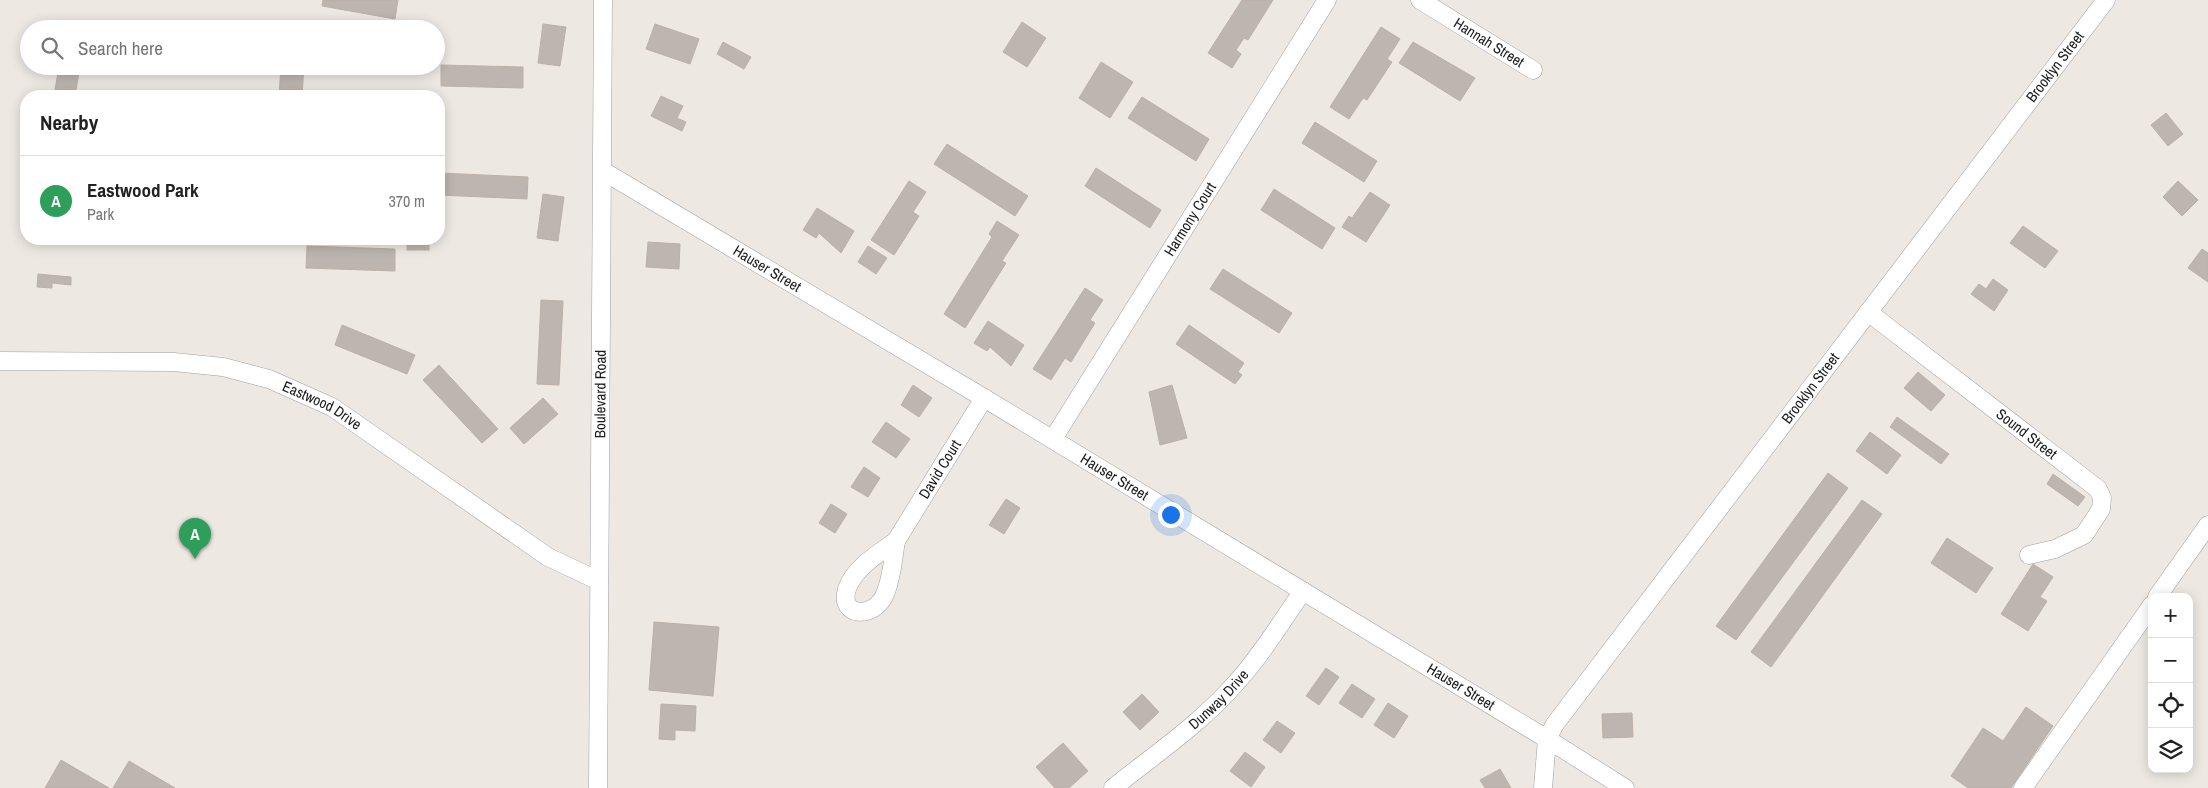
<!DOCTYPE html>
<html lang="en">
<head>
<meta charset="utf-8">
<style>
	:root { --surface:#fff; --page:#f2f2f2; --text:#222; --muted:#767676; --line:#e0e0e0; --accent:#b9100f }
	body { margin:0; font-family:"Archivo Narrow",sans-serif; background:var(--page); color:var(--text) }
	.controls { position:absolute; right:15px; bottom:15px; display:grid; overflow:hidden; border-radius:10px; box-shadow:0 2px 12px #0003 }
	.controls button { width:45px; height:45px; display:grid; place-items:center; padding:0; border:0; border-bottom:1px solid var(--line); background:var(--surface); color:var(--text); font:25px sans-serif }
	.you { position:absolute; left:1170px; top:514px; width:18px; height:18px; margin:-12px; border:4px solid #fff; border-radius:50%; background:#1a73e8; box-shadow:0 0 0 8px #1a73e833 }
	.badge { display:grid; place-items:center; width:32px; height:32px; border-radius:50%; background:var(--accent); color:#fff; font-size:16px; font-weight:700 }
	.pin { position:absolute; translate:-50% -41px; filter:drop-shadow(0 1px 2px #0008) }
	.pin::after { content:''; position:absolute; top:26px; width:18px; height:15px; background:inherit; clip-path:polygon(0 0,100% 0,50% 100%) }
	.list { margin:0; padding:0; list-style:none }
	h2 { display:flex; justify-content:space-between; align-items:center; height:65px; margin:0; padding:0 20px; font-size:21px }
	h2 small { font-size:16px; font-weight:400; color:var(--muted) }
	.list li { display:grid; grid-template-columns:32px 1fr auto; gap:15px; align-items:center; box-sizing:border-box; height:90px; padding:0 20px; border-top:1px solid var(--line) }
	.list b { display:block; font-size:19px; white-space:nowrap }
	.list p { margin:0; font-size:16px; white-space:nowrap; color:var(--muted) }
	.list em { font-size:16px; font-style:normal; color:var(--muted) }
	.icon { flex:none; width:28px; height:28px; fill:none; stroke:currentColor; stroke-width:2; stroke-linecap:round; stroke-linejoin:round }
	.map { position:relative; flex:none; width:2208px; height:788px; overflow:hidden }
	.search { position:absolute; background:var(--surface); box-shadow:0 2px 12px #0003; left:20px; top:20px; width:425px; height:55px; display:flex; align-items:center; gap:12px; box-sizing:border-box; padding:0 18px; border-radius:28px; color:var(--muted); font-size:19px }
	.panel { position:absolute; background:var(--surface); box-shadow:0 2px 12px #0003; left:20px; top:90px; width:425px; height:155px; border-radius:20px }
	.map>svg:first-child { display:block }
</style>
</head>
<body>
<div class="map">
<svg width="2208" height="788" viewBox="0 0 2208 788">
	<rect width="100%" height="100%" fill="#ede9e2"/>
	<g fill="#bdb5af" stroke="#bdb0a6">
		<path d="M323 0H398L395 19 322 6Z"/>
		<path d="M1242 0H1273L1248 40 1244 38 1236 50 1241 54 1232 68 1208 53Z"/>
		<path d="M1022 22 1046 38 1027 67 1003 52Z"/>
		<path d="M543 24 566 27 560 66 538 63Z"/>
		<path d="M655 24 699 39 690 64 646 49Z"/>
		<path d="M1381 27 1400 39 1387 59 1392 62 1367 100 1363 98 1349 119 1330 107Z"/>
		<path d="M723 42 751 57 744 69 717 54Z"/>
		<path d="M1413 42 1475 78 1460 101 1399 63Z"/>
		<path d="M1101 62 1133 82 1110 118 1079 98Z"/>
		<path d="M441 65 523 67V88L441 86Z"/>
		<path d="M59 66H80L75 96H54Z"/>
		<path d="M281 66H304L302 96H279Z"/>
		<path d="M661 96 683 106 677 118 686 122 682 131 651 116Z"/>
		<path d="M1142 97 1209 139 1196 161 1128 118Z"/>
		<path d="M2166 113 2183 134 2168 146 2151 125Z"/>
		<path d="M1315 122 1377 161 1364 182 1302 143Z"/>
		<path d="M947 144 1028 196 1015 216 934 164Z"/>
		<path d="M1096 168 1161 210 1150 228 1085 186Z"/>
		<path d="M440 173 528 177 527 199 439 195Z"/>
		<path d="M909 181 926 192 913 212 919 216 894 255 871 240Z"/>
		<path d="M2178 181 2198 200 2182 216 2163 197Z"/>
		<path d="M1274 189 1335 228 1322 249 1261 210Z"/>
		<path d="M1370 192 1390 205 1366 242 1342 227 1349 216 1352 218Z"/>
		<path d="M543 194 564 197 558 241 537 238Z"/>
		<path d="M817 208 854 231 841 253 819 233 816 238 803 230Z"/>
		<path d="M997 221 1019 235 1002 261 1006 263 965 328 944 314 992 237 989 234Z"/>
		<path d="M2023 226 2058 251 2045 268 2010 243Z"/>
		<rect x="407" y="239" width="22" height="11"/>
		<path d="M648 242 680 244 679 269 646 267Z"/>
		<path d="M307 246 395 249V271L306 268Z"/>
		<path d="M868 246 887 258 876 274 858 262Z"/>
		<path d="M2202 249 2208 253V282L2188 268Z"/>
		<path d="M1223 269 1292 313 1279 333 1210 289Z"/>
		<path d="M38 274 71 277V285L52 283V288L37 287Z"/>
		<path d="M1993 279 2008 290 1994 311 1971 294 1979 284 1986 289Z"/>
		<path d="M1085 288 1103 300 1090 320 1095 323 1071 362 1065 358 1051 380 1033 369Z"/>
		<path d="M541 300 563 301 559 385 537 384Z"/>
		<path d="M988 321 1024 345 1011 366 990 347 987 351 974 343Z"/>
		<path d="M342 325 415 355 407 374 335 345Z"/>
		<path d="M1189 325 1244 363 1238 372 1242 375 1235 384 1176 344Z"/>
		<path d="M439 365 498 429 482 443 423 380Z"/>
		<path d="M1918 372 1945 395 1931 411 1904 388Z"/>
		<path d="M913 385 932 398 919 417 901 405Z"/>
		<path d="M1172 385 1187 438 1160 445 1149 392Z"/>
		<path d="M543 398 558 414 524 444 510 428Z"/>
		<path d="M1897 417 1949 454 1941 464 1890 427Z"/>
		<path d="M886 422 910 439 896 458 872 442Z"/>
		<path d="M1870 432 1901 455 1887 474 1856 451Z"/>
		<path d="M864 467 880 478 868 497 851 487Z"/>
		<path d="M1828 473 1848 488 1736 640 1716 626Z"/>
		<path d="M2053 474 2085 497 2078 506 2047 484Z"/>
		<path d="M1006 499 1020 508 1004 534 989 525Z"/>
		<path d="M1862 500 1882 514 1771 667 1751 652Z"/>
		<path d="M831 504 847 514 835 533 819 523Z"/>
		<path d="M1947 538 1993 568 1976 593 1931 563Z"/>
		<path d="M2033 564 2053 577 2040 597 2047 601 2028 631 2001 614Z"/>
		<path d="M654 622 719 627 713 696 649 690Z"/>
		<path d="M1326 668 1339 677 1319 705 1306 696Z"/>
		<path d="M1352 684 1375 699 1362 718 1339 703Z"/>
		<path d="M1142 694 1159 712 1140 730 1123 712Z"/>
		<path d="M1388 703 1408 716 1394 738 1374 725Z"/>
		<path d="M661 704 696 706 695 731 675 730V740L659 739Z"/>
		<path d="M2026 707 2053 726 2011 788H1968L1951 776 1983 728 2003 741Z"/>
		<path d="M1632 713 1633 737 1603 738 1602 714Z"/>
		<path d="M1277 721 1295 733 1281 753 1263 740Z"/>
		<path d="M1063 743 1088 771 1069 788H1055L1036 767Z"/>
		<path d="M1245 752 1265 767 1251 787 1230 771Z"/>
		<path d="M61 760 109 788H45Z"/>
		<path d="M129 761 175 788H113Z"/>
		<path d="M1500 769 1511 788H1485L1480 780Z"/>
	</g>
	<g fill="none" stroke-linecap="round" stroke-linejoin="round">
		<g stroke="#a0a0a0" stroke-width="19">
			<g id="minor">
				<path id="s1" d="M1420 0 1533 70"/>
				<path id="s2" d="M603 171 984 398 1547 739 1625 788"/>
				<path id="s3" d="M1868 312 2098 489 2102 498 2101 509 2084 535 2055 549 2029 555"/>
				<path id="s4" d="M0 361 174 362 223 367 269 379 332 407 548 557 599 581"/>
				<path id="s5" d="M1053 439 1327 0"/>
				<path d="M896 541C893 558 892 578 885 594 875 619 838 618 847 589 854 568 879 553 896 541Z"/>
				<path id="s6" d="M896 541 984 398"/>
				<path d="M2157 597 2208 525"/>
				<path id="s7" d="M598 788 603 0"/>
				<path id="s8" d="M1113 788C1154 755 1200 724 1235 684 1261 656 1281 622 1303 591"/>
				<path id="s9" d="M1543 788 1547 739 1555 724 2106 0"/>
				<path d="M2023 788 2152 605"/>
			</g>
		</g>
		<use href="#minor" stroke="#fff" stroke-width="18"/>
	</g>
	<g text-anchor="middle" stroke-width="4" stroke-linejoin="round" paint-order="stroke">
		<g font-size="15" fill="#1c1c1c" stroke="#fff">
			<text dy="5" stroke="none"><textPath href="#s1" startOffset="81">Hannah Street</textPath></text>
			<text dy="5" stroke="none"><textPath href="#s9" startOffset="892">Brooklyn Street</textPath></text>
			<text dy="5" stroke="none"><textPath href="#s5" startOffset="259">Harmony Court</textPath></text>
			<text dy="5" stroke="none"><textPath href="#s2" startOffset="191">Hauser Street</textPath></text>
			<text dy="5" stroke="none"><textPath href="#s9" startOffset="488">Brooklyn Street</textPath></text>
			<text dy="5" stroke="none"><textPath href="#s7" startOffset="394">Boulevard Road</textPath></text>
			<text dy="5" stroke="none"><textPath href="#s4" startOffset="330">Eastwood Drive</textPath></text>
			<text dy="5" stroke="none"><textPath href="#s3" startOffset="200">Sound Street</textPath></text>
			<text dy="5" stroke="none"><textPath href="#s6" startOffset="84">David Court</textPath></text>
			<text dy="5" stroke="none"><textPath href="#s2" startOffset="596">Hauser Street</textPath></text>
			<text dy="5" stroke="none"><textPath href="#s2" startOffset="1001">Hauser Street</textPath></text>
			<text dy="5" stroke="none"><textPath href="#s8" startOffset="138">Dunway Drive</textPath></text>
		</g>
	</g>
</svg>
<div class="controls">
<button>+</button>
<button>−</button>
<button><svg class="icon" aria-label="locate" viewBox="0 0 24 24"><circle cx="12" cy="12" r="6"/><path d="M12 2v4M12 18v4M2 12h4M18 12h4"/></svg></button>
<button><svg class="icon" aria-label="layers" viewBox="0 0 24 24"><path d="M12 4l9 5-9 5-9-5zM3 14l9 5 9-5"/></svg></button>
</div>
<div class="you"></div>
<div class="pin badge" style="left:195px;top:559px;background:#2e9e5b">A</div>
<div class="search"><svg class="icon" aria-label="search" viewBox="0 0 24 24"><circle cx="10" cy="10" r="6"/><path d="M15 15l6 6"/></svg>Search here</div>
<section class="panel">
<h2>Nearby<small></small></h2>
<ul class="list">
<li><span class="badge" style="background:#2e9e5b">A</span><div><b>Eastwood Park</b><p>Park</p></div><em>370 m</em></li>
</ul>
</section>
</div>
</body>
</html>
